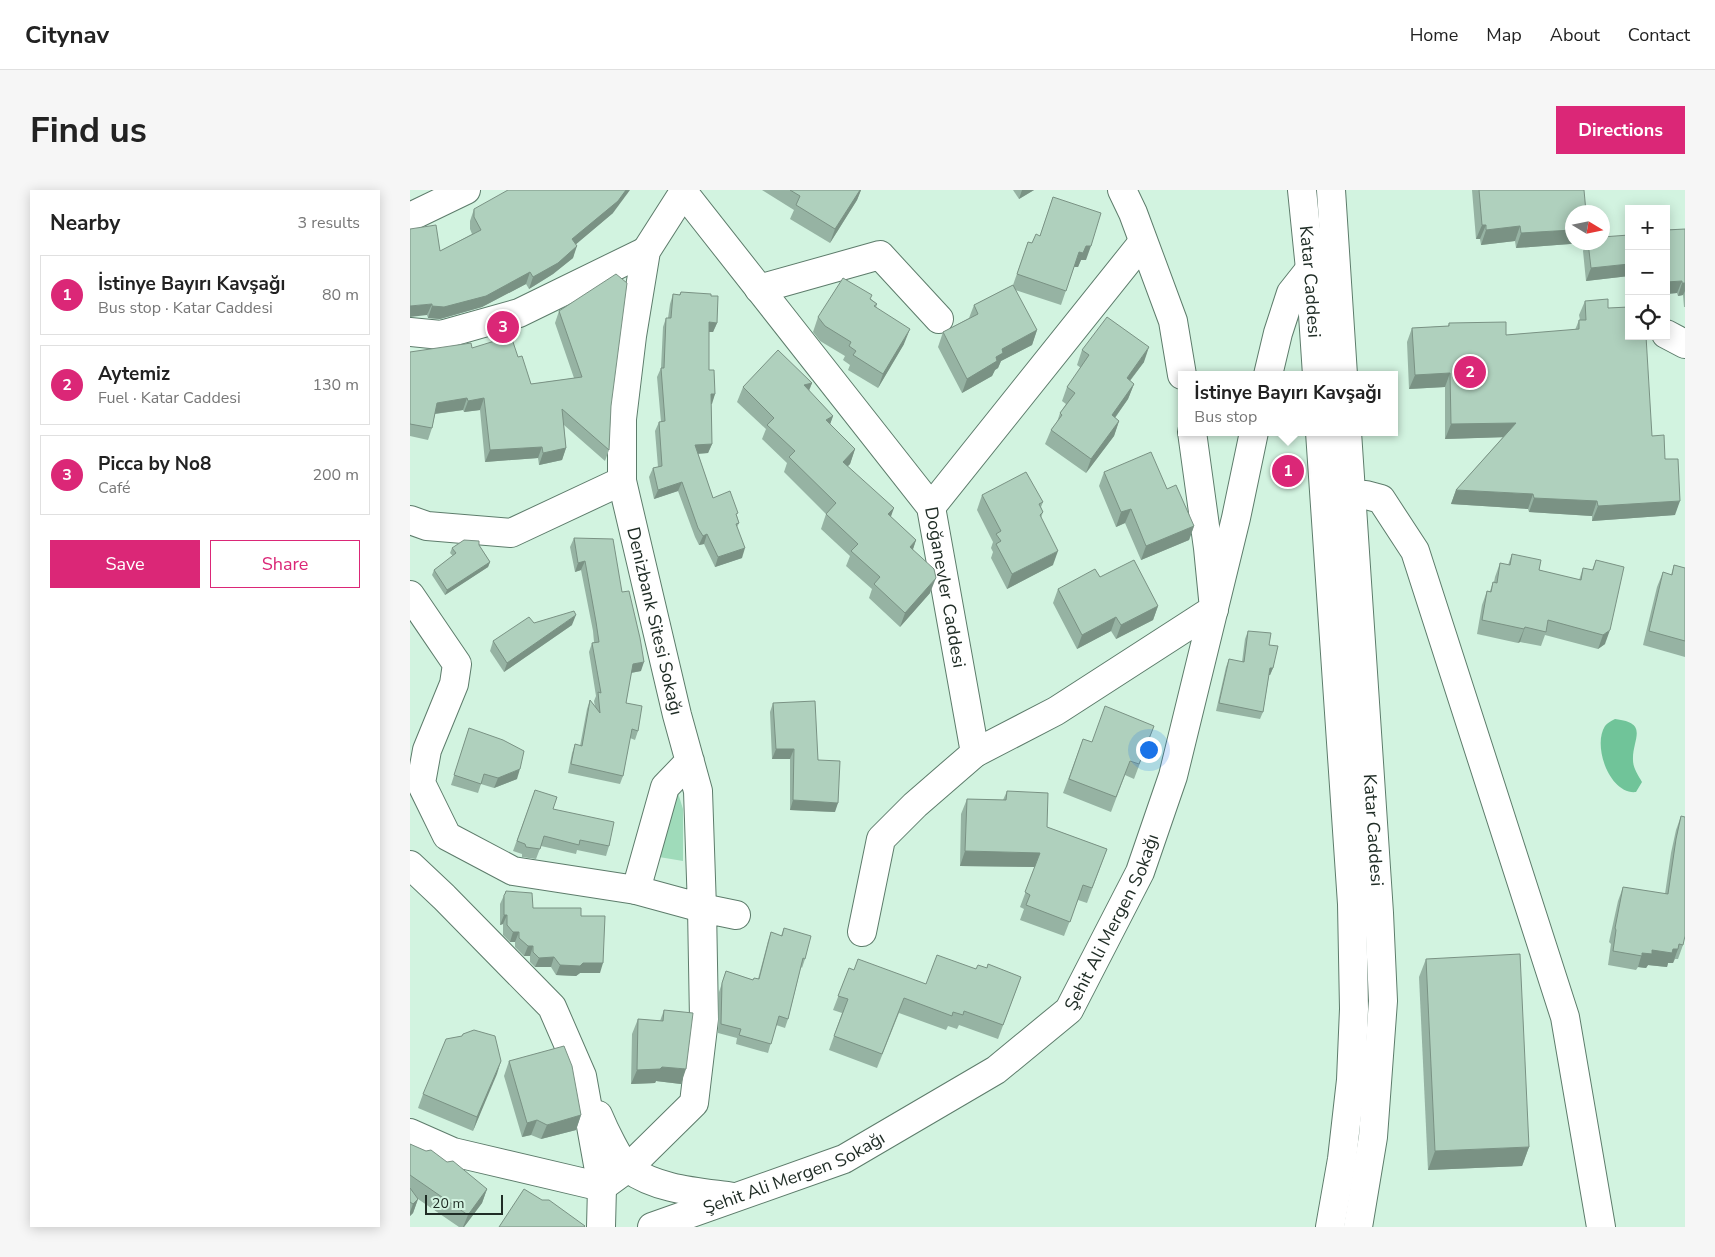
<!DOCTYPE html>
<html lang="en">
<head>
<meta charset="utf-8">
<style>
	:root { --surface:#fff; --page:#f6f6f6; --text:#222; --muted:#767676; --line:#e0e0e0; --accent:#db2777 }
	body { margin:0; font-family:"Nunito Sans",sans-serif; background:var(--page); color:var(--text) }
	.controls { position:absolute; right:15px; top:15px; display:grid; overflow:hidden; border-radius:0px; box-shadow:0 2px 12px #0003 }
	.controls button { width:45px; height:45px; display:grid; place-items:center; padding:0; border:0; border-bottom:1px solid var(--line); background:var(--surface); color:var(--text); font:25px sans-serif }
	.compass { position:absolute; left:1155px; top:15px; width:45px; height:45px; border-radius:50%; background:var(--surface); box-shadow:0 2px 12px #0003; rotate:100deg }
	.scale { position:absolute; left:15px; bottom:12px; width:78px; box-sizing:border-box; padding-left:5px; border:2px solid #202d26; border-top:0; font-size:14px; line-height:18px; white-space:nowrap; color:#202d26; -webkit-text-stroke:4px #d2f3e0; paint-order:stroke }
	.you { position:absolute; left:738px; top:559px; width:18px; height:18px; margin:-12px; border:4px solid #fff; border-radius:50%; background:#1a73e8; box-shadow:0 0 0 8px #1a73e833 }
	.badge { display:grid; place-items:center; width:32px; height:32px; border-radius:50%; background:var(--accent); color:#fff; font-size:16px; font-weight:700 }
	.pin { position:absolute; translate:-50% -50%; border:2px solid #fff; box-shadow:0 1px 5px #0006 }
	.popup { position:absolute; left:768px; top:181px; width:220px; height:65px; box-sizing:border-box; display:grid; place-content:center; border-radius:0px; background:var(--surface); filter:drop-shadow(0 1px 4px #0005); font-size:16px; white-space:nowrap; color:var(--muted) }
	.popup b { font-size:19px; color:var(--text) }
	.popup::after { content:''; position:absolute; left:50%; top:100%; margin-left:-10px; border:10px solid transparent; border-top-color:var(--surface) }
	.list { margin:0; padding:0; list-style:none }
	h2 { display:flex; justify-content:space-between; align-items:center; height:65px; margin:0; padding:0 20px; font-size:21px }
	h2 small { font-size:16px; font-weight:400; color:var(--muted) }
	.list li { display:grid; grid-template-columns:32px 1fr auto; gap:15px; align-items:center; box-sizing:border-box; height:80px; margin:0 10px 10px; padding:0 10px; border:1px solid var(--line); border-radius:0px }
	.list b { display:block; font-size:19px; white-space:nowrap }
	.list p { margin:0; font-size:16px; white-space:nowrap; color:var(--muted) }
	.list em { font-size:16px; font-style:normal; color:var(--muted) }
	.actions { display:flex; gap:10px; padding:15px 20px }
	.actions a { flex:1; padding:11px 0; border:1px solid var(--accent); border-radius:0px; text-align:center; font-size:18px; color:var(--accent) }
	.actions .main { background:var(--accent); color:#fff }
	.icon { flex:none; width:28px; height:28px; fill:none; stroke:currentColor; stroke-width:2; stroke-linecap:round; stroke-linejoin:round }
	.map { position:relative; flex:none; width:1275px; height:1037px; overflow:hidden; border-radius:0px }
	header { display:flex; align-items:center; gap:30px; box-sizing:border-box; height:70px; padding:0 25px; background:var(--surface); border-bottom:1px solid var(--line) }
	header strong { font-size:24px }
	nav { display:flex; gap:28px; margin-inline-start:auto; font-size:18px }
	.intro { display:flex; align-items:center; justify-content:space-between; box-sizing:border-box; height:120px; padding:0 30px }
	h1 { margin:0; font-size:35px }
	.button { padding:12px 22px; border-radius:0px; background:var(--accent); color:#fff; font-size:18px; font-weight:700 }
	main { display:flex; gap:30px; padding:0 30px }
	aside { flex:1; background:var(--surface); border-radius:0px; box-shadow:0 2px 12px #0003 }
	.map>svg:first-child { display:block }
</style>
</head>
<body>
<header>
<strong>Citynav</strong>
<nav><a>Home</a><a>Map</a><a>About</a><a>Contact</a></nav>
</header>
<div class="intro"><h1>Find us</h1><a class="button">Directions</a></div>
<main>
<aside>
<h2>Nearby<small>3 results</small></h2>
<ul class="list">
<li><span class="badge">1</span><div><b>İstinye Bayırı Kavşağı</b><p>Bus stop · Katar Caddesi</p></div><em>80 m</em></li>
<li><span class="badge">2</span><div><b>Aytemiz</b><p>Fuel · Katar Caddesi</p></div><em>130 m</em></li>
<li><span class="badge">3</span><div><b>Picca by No8</b><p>Café</p></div><em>200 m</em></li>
</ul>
<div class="actions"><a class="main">Save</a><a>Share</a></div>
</aside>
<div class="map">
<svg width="1275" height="1037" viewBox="0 0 1275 1037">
	<rect width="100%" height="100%" fill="#d2f3e0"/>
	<path fill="#9fdbba" d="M267 600 273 619V671L243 666Z"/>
	<path fill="#70c499" d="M1205 529C1240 533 1222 549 1223 570 1223 578 1228 585 1232 592L1226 602C1200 605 1182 556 1195 536 1197 533 1201 531 1205 529Z"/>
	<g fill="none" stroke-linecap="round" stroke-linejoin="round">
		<g stroke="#5d7c6b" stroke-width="30">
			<g id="minor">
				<path id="s1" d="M275 0 236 61 222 146 212 229V291L267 525 288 601 292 718 226 700 255 597 280 571"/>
				<path d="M712 0 723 23 763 131 772 185"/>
				<path id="s2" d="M274 3 521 317 565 563 505 615 471 649 452 742"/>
				<path d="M0 27 56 0"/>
				<path d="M349 99 470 65 529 129"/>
				<path d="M0 142 31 145 109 123 236 61"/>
				<path d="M1256 144 1275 154"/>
				<path d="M858 185 868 143 881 103 900 79"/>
				<path d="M942 306 956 305 971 309 1005 361 1155 827 1191 1037"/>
				<path d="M521 317 733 52"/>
				<path d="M0 330 17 336 101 343 212 291"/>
				<path d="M0 405 47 474 44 494 17 560 11 593 37 646 103 681 226 700"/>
				<path d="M565 563 646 521 804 419 798 358 782 242"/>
				<path d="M0 675 34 707 142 817 172 886 192 997 191 1037"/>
				<path d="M188 925C193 937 209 972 219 979 248 1000 290 1002 324 1007"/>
				<path d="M0 943 43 962 192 997"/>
				<path d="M192 997 218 978 284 913 294 829 292 718 326 725"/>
				<path id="s3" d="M242 1037 434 969 586 880 659 820 730 682 763 586 826 328 844 242"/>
			</g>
		</g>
		<g stroke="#5d7c6b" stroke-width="30">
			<g id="major">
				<path id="s4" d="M892 0 900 79 907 185"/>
				<path d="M921 0 933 185"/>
				<path d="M910 242 942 714 944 819 941 890 932 969 920 1037"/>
				<path id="s5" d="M937 242 969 723 973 811 963 947 948 1037"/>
			</g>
		</g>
		<use href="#minor" stroke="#fff" stroke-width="28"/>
		<use href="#major" stroke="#fff" stroke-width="28"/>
	</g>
	<g fill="#96b3a3">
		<path d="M352 0H451L447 10 420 53 380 29 384 20Z"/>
		<path d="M603 0H624L609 9Z"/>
		<path d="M1062 0H1174L1173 53 1106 58 1105 51 1071 55 1070 49H1066Z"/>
		<path d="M643 7 676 70H671L668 77H664L651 115 605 100 627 140 622 155 591 171 588 178 585 180 582 186 552 203 528 157 533 142 559 128 564 115 603 95 618 52 622 53 630 46Z"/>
		<path d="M64 19 203 23 166 54 163 68 143 84 119 99 116 94 72 117 30 129 18 128 17 125 30 61 62 44 60 39V31Z"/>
		<path d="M1275 39V117H1274L1273 105 1268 106 1267 103 1256 104V40Z"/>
		<path d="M1219 45V86L1176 91 1173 61 1176 52H1192Z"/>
		<path d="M271 102 307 133 303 142H299V180L305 204 301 214 302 254 298 263 288 264 303 308 327 326 329 333 327 337 332 368 305 377 294 354 289 355 285 347 268 301 244 309 239 287 243 278 248 277 245 241 249 232H251L247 187 251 178 253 137 256 128H258L260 114 263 104 269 105Z"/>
		<path d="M461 109 467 114 466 118 494 154 468 198 438 180 440 175 433 170 435 166 410 151 403 142 408 127Z"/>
		<path d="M1175 111 1198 118 1242 246 1255 269 1265 325 1182 331V326L1119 322 1118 319 1041 314 1046 300 1093 247 1035 249V197L999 199 997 152 1002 138 1038 136 1039 133 1096 145 1165 140 1169 130H1170L1169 125Z"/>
		<path d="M149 121 201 216 199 260 195 271 154 235 156 258 152 270 129 275 128 268 75 272 70 220 54 222 53 220 25 224 22 238 18 250 0 246V162L62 158 108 167 121 194 164 188 145 133Z"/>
		<path d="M672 160 734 172 720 191 724 194 718 209 705 228 709 231 704 246 676 283 635 254 641 240 647 232 650 223 656 214 652 211 657 197 671 178 667 175Z"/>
		<path d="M402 193 399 201 423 226 420 234 445 259 440 274 437 276 481 327 506 350 503 359 520 403 490 437 459 408 462 399 436 376 440 366 411 339 416 324 374 282 377 273 352 249 356 239 327 212 333 197Z"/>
		<path d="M694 282 757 299 784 336 779 350 731 370 715 333 706 337 689 296Z"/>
		<path d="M572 305 633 312 631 317 633 322 631 328 643 375 597 399 581 368 583 362 581 358 583 352 567 320Z"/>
		<path d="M164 348 212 402 231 481 221 483 216 513 228 541 225 550 220 548 213 586 210 594 158 583 162 563 165 554 170 556 177 519 180 510 185 517 184 511 186 506 179 462 182 453 184 452 183 441 171 380 165 382 160 357Z"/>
		<path d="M69 355 80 372 78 377 35 405 22 385 24 380 43 366 40 363 42 358Z"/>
		<path d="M1102 364 1129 380 1169 390 1173 378 1182 380 1186 370 1195 454 1188 459 1135 445 1131 456 1110 452 1108 453 1067 444 1072 415 1077 401H1080L1083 392H1084L1085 387 1090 373 1098 375Z"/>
		<path d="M1264 375 1275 378V467L1233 455 1247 397 1253 382 1261 385Z"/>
		<path d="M690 387 748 416 743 430 706 449 701 441 667 459 643 413 648 399Z"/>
		<path d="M124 433 162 435 94 482 80 461 83 451Z"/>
		<path d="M838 441 859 455 863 478 860 485H859L853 522 850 529 806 521 816 477 819 469 832 472 835 449Z"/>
		<path d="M363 513 408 570 425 622 380 620V569H362L360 522Z"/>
		<path d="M744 536 724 589 715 585 701 622 653 603 673 549 682 552Z"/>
		<path d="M59 538 107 589 84 598 71 594 68 603 41 595Z"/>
		<path d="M125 600 143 619 199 656 196 666 167 660 166 664 131 656 126 669 112 667V664L103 661Z"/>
		<path d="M597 601 637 637 697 659 677 713 668 710 654 746 610 730 614 719 610 717 625 677 550 676 551 624 557 609 593 610Z"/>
		<path d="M1271 626 1273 755 1268 769H1265L1263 773H1258L1257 777 1238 775 1236 778 1228 777 1226 780 1198 775 1201 754 1199 752 1208 711 1213 697 1255 704 1261 663 1266 640Z"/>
		<path d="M96 701 123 718 171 726 190 783H170L166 786 146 785 141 777H125L120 772V766H114L105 757V752H100L93 745V734L90 735V714Z"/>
		<path d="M374 738 395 769 392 778 391 777 378 829 375 838 366 835 358 863 326 854 327 848 308 843 309 802 316 781 343 790 348 789 358 751 361 742 371 746Z"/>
		<path d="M1016 769 1119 957 1112 976 1018 980 1009 787Z"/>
		<path d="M439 778 444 780 516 794 566 779 576 778 611 787 588 849 549 835 547 839 538 836 536 840 489 823 467 878 419 860 432 823 423 820Z"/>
		<path d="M254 820 271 894 246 891 245 893 221 894 222 844 228 829 250 831Z"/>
		<path d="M91 871 63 941 8 918 13 904Z"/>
		<path d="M99 871 171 925 166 940 131 949 121 945 112 947 94 886Z"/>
		<path d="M0 954 37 972 77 999 72 1013 54 1037H49L8 1009 3 1023 0 1026Z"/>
	</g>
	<g fill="#7a9284">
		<path d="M216 0H220L203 23 158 61 162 49Z"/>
		<path d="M450 0H451L447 10 420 53 425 39Z"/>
		<path d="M612 0H624L609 9Z"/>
		<path d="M1072 35H1076L1070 49H1066Z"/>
		<path d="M1110 36 1105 51 1071 55 1076 40Z"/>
		<path d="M1162 40V52L1173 53 1106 58 1111 43Z"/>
		<path d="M167 56 163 68 143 84 119 99 123 87Z"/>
		<path d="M676 56H681L676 70H671L668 77H664L669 62Z"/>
		<path d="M1219 74V86L1176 91 1181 78Z"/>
		<path d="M120 82 116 94 72 117 30 129 18 128 22 116Z"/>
		<path d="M1272 91 1267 103 1256 104V92Z"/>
		<path d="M1272 93H1275V101L1273 105 1268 106Z"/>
		<path d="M22 114 17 125 0 127V116Z"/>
		<path d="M299 132 307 133 303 142H296Z"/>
		<path d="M500 139 494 154 468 198 473 184Z"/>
		<path d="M627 140 622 155 591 171 588 178 585 180 582 186 552 203 557 189 586 167 592 159Z"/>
		<path d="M739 157 734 172 711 202 717 188Z"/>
		<path d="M1040 183 1035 197 999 199 1005 185Z"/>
		<path d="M402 193 396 207 394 195Z"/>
		<path d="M724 194 718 209 696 240 702 225Z"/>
		<path d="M301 204H305L302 214H298Z"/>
		<path d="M57 208 53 220 23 224 27 213Z"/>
		<path d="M74 208 70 220 54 222 58 211Z"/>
		<path d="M423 226 418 240 416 230Z"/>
		<path d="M709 231 704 246 676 283 681 269Z"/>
		<path d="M1106 233 1100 247 1035 249 1041 234Z"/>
		<path d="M302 254 298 263 282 264 285 255Z"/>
		<path d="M132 257 128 268 75 272 80 260Z"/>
		<path d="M156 258 152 270 129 275 133 263Z"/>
		<path d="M445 259 440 274 428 287 433 272Z"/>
		<path d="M272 292 268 301 244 309 248 300Z"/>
		<path d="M1046 300 1123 304 1118 319 1041 314Z"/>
		<path d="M1124 308 1187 311 1182 326 1119 322Z"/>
		<path d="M1270 311 1265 325 1182 331 1188 316Z"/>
		<path d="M484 318 479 332 478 324Z"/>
		<path d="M721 319 715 333 706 337 711 322Z"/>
		<path d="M784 336 779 350 731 370 736 356Z"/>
		<path d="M297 344 294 354 289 355 293 346Z"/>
		<path d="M506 350 501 365 500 357Z"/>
		<path d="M335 358 332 368 305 377 308 367Z"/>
		<path d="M648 361 643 375 597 399 602 384Z"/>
		<path d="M175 371 171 380 165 382 168 373Z"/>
		<path d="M80 372 78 377 35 405 37 400Z"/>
		<path d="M526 388 520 403 490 437 495 423Z"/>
		<path d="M748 416 743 430 706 449 711 435Z"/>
		<path d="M166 425 162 435 94 482 97 473Z"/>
		<path d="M706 427 701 441 667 459 672 445Z"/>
		<path d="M1115 437 1110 452 1108 453 1114 439Z"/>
		<path d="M1200 440 1195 454 1188 459 1193 445Z"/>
		<path d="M234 472 231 481 220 483 223 474Z"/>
		<path d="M860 478H863L860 485H857Z"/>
		<path d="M366 559H384L380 569H362Z"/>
		<path d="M110 579 107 589 84 598 88 588Z"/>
		<path d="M383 610 428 613 425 622 380 620Z"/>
		<path d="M555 661 630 663 625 677 550 676Z"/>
		<path d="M94 725H97L93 734 90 735Z"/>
		<path d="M103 742H109L105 752H100Z"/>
		<path d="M118 756H123L120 766H114Z"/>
		<path d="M1263 759H1268L1263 773H1258L1257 777 1238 775 1236 778 1228 777 1232 763 1242 760Z"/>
		<path d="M144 767 141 777H125L129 768Z"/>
		<path d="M173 773H193L190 783H170L166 786 146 785 150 775Z"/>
		<path d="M91 871 87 884 63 941 67 927Z"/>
		<path d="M252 877 276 879 271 894 246 891 245 893 221 894 227 880Z"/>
		<path d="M171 925 166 940 131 949 137 935Z"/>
		<path d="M127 930 121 945 112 947 117 933Z"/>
		<path d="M1119 957 1112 976 1018 980 1025 961Z"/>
		<path d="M77 999 72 1013 54 1037H53L58 1025Z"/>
		<path d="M8 1009 3 1023 0 1026V1022L3 1014Z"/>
	</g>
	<g fill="#afd0bd" stroke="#7a9284">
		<path d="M98 0H216L208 11 162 49 167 56 148 73 123 87 120 82 76 106 34 117 22 116V114L0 116V39L26 35 30 61 71 40 64 27V19Z"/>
		<path d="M380 0H450L425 39 386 15 390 6Z"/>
		<path d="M1069 0H1174L1176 22H1162V40L1111 43 1110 36 1076 40V35H1072Z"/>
		<path d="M643 7 691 23 681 56H676L673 63 669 62 656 101 607 84 618 52 622 53 626 44 630 46Z"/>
		<path d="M1275 39V93H1272V91L1256 92V40Z"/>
		<path d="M1219 45V74L1181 78 1178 52H1192V47Z"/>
		<path d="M206 84 217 93 201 216 199 260 152 219 156 258 133 263 132 257 80 260 74 208 58 211 57 208 27 213 22 238 0 234V162L61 153 62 158 101 146 108 167 112 166 121 194 172 187 149 121Z"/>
		<path d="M433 88 462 105 460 109 467 114 464 116 500 139 473 184 443 165 446 161 439 156 441 152 415 136 408 127Z"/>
		<path d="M603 95 627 140 592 159 593 163 586 167 587 171 557 189 533 142 568 124 564 115Z"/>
		<path d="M271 102 301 104V106H308L307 133 299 132V180H304L305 204H301L302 254 285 255 303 308 320 301 328 323 326 324 329 333 326 334 335 358 308 367 297 344 293 346 288 338 272 292 248 300 243 278 252 276 249 232 255 231 251 178H254L256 128H261L263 104 270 105Z"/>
		<path d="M1198 109V118L1219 117V146H1236L1242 246 1254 245 1255 269H1268L1270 311 1188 316 1187 311 1124 308 1123 304 1046 300 1106 233 1041 234 1040 183 1005 185 1002 138 1039 136V133L1096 132V145L1169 139V130H1176L1175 111Z"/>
		<path d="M697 127 739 157 717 188 724 194 702 225 709 231 681 269 641 240 652 225 650 223 665 203 657 197 679 165 672 160Z"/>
		<path d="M368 160 402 193 394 195 423 226 416 230 445 259 433 272 484 318 478 324 506 350 500 357 524 379 526 388 495 423 464 394 470 387 441 361 448 354 416 324 426 313 379 267 385 261 357 235 364 228 333 197Z"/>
		<path d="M741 262 757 299 766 295 784 336 736 356 721 319 711 322 694 282Z"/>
		<path d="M616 282 633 312 629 314 633 322 630 325 648 361 602 384 586 354 591 351 586 344 591 341 572 305Z"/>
		<path d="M164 348 203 349 212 402 219 401 230 448 234 472 223 474 216 513 232 516 228 541 222 539 213 586 161 574 165 554 172 556 180 510 190 523 188 502 191 503 182 453 189 452 186 432 175 371 168 373Z"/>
		<path d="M54 350 69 351V355L80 372 37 400 24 380 46 363 42 358Z"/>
		<path d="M1102 364 1131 370 1129 380 1171 390 1173 378 1183 380 1186 370 1214 377 1200 440 1193 445 1138 430 1136 442 1115 437 1114 439 1072 430 1077 401 1081 402 1083 392 1087 393 1090 373 1100 375Z"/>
		<path d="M724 370 748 416 711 435 706 427 672 445 648 399 685 379 690 387Z"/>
		<path d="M1264 375 1275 378V451L1239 441 1253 382 1262 385Z"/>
		<path d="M164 421 166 425 97 473 83 451 119 427 124 433Z"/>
		<path d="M838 441 861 443 859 455 868 456 863 478H860L853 522 809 513 819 469 834 472Z"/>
		<path d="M405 511 408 570 430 571 428 613 383 610 384 559H366L363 513Z"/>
		<path d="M695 516 744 536 729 574 720 571 706 607 659 589 673 549 682 552Z"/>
		<path d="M59 538 93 550 114 561 110 579 88 588 74 584 71 594 44 585Z"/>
		<path d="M125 600 147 607 143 619 204 632 199 656 170 650 169 655 134 646 130 659 116 657 115 654 107 651Z"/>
		<path d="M597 601 638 603 637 637 697 659 682 698 673 695 660 732 616 715 620 705 615 702 630 663 555 661 557 609 596 610Z"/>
		<path d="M1271 626 1275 627V746L1273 755 1269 754 1268 759H1263L1262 763 1242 760V764L1232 763V766L1203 761 1206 740 1205 738 1213 697 1258 704 1266 649Z"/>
		<path d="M96 701 122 703 123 718H171V726H195L193 773H173L170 776 150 775 144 767 129 768 123 762V756H118L109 748V742H103L97 735V725H94V705L95 704Z"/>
		<path d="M374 738 401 746 395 769 393 768 378 829 369 826 361 854 329 845 331 839 311 834 312 793 316 781 343 790 344 788 349 789 361 742 372 746Z"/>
		<path d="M1110 764 1119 957 1025 961 1016 769Z"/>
		<path d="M527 765 566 779 568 775 577 778 578 774 611 787 593 835 554 821 553 825 543 822 542 826 494 808 472 864 424 846 438 809 428 806 439 778 444 780 448 769 516 794Z"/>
		<path d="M254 820 283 823 276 879 252 877 250 879 227 880 228 829 253 831Z"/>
		<path d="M64 840 85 846 91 871 67 927 13 904 36 849 52 846 53 844Z"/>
		<path d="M154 856 162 876 171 925 137 935 127 930 117 933 99 871Z"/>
		<path d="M0 954 16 961 21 960 37 972 43 971 77 999 58 1025 0 985Z"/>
		<path d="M0 998 8 1009 3 1014 0 1012Z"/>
		<path d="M114 999 132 1010H139L175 1036 174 1037H89Z"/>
	</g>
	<g text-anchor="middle" stroke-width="4" stroke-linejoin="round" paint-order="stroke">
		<g font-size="18" fill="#202d26" stroke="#d2f3e0">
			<text dy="6" stroke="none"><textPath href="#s4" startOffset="92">Katar Caddesi</textPath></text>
			<text dy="6" stroke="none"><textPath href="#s2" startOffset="481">Doğanevler Caddesi</textPath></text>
			<text dy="6" stroke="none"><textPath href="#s1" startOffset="448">Denizbank Sitesi Sokağı</textPath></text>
			<text dy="6" stroke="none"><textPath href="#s5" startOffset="399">Katar Caddesi</textPath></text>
			<text dy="6" stroke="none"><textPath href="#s3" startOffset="572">Şehit Ali Mergen Sokağı</textPath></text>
			<text dy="6" stroke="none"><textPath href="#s3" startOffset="152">Şehit Ali Mergen Sokağı</textPath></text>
		</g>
	</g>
</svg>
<div class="controls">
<button>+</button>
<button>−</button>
<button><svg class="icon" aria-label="locate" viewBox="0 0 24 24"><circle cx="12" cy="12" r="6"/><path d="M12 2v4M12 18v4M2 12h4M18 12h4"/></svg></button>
</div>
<svg class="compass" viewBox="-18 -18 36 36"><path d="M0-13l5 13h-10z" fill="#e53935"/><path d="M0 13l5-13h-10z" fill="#767676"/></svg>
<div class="scale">20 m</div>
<div class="you"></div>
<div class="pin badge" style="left:878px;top:281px">1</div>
<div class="popup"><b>İstinye Bayırı Kavşağı</b>Bus stop</div>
<div class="pin badge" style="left:1060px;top:182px">2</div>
<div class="pin badge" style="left:93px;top:137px">3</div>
</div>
</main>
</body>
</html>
